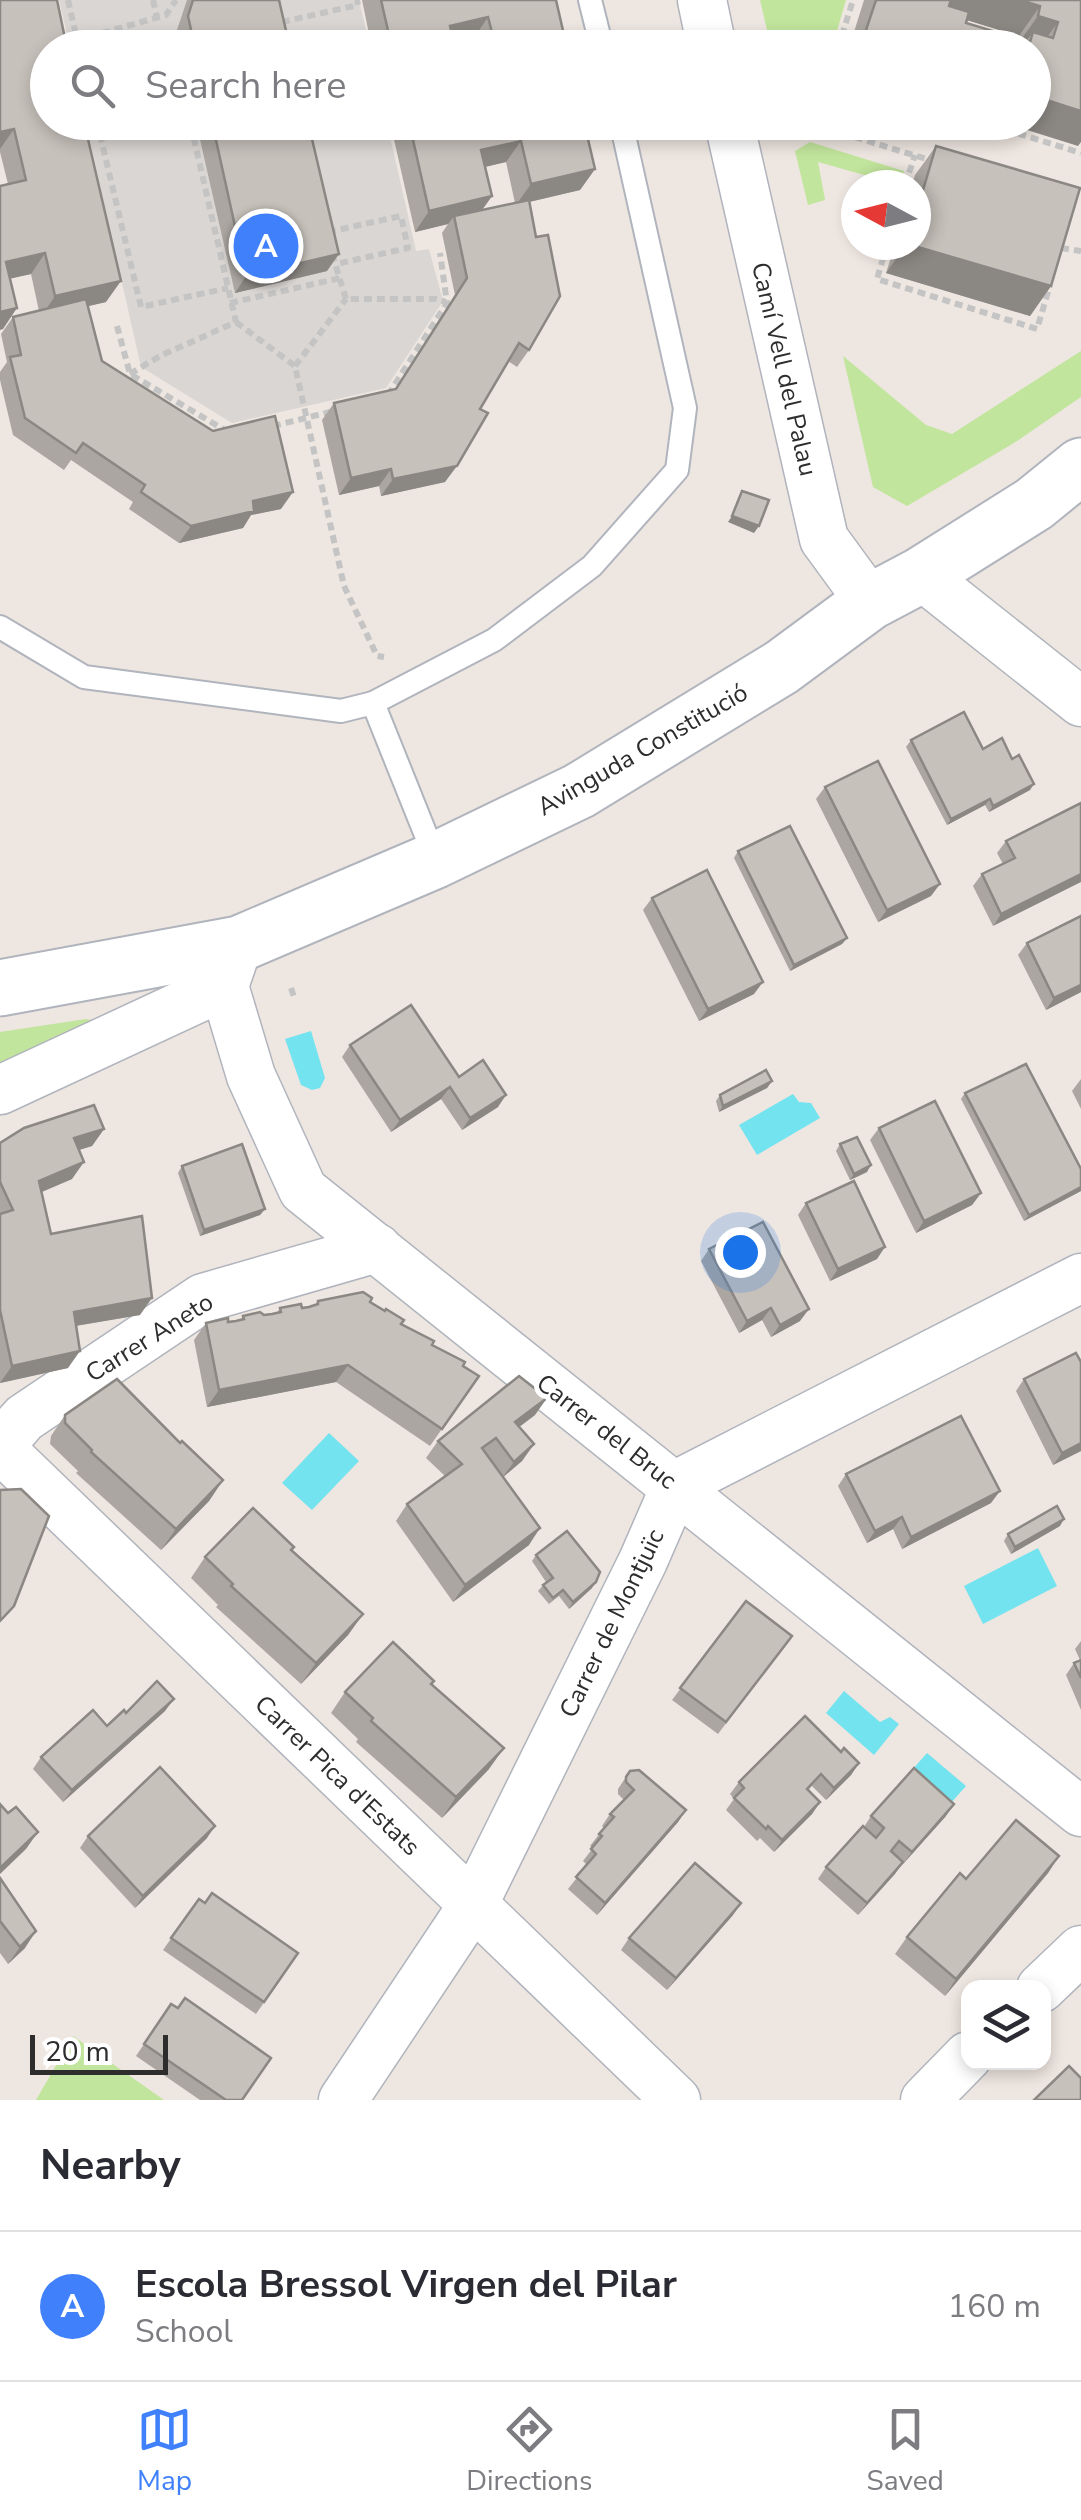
<!DOCTYPE html>
<html lang="en">
<head>
<meta charset="utf-8">
<style>
	:root { --surface:#fff; --page:#f2f2f3; --text:#2b2b33; --muted:#7c7c81; --line:#e1e1e2; --accent:#4081fb }
	body { margin:0; font-family:"Nunito Sans",sans-serif; background:var(--page); color:var(--text) }
	.controls { position:absolute; right:30px; bottom:30px; display:grid; overflow:hidden; border-radius:20px; box-shadow:0 5px 15px #0003 }
	.controls button { width:90px; height:90px; display:grid; place-items:center; padding:0; border:0; border-bottom:2px solid var(--line); background:var(--surface); color:var(--text); font:50px sans-serif }
	.compass { position:absolute; left:841px; top:170px; width:90px; height:90px; border-radius:50%; background:var(--surface); box-shadow:0 5px 15px #0003; rotate:277deg }
	.scale { position:absolute; left:30px; bottom:25px; width:138px; box-sizing:border-box; padding-left:10px; border:5px solid #2d2d2d; border-top:0; font-size:28px; line-height:35px; white-space:nowrap; color:#2d2d2d; -webkit-text-stroke:8px #fff; paint-order:stroke }
	.you { position:absolute; left:740px; top:1252px; width:35px; height:35px; margin:-25px; border:8px solid #fff; border-radius:50%; background:#1a73e8; box-shadow:0 0 0 15px #1a73e833 }
	.badge { display:grid; place-items:center; width:65px; height:65px; border-radius:50%; background:var(--accent); color:#fff; font-size:32px; font-weight:700 }
	.pin { position:absolute; translate:-50% -50%; border:5px solid #fff; box-shadow:0 2px 10px #0006 }
	.list { margin:0; padding:0; list-style:none }
	h2 { display:flex; justify-content:space-between; align-items:center; height:130px; margin:0; padding:0 40px; font-size:42px }
	h2 small { font-size:32px; font-weight:400; color:var(--muted) }
	.list li { display:grid; grid-template-columns:65px 1fr auto; gap:30px; align-items:center; box-sizing:border-box; height:150px; padding:0 40px; border-top:2px solid var(--line) }
	.list b { display:block; font-size:38px; white-space:nowrap }
	.list p { margin:0; font-size:32px; white-space:nowrap; color:var(--muted) }
	.list em { font-size:32px; font-style:normal; color:var(--muted) }
	.icon { flex:none; width:55px; height:55px; fill:none; stroke:currentColor; stroke-width:2; stroke-linecap:round; stroke-linejoin:round }
	.map { position:relative; flex:none; width:1081px; height:2100px; overflow:hidden }
	.search { position:absolute; background:var(--surface); box-shadow:0 5px 15px #0003; left:30px; right:30px; top:30px; height:110px; display:flex; align-items:center; gap:25px; box-sizing:border-box; padding:0 35px; border-radius:55px; color:var(--muted); font-size:38px }
	.sheet { height:280px; background:var(--surface) }
	nav { display:flex; justify-content:space-around; align-items:center; box-sizing:border-box; height:140px; border-top:2px solid var(--line); background:var(--surface); font-size:28px; color:var(--muted) }
	nav a { display:grid; justify-items:center; gap:5px }
	nav .on { color:var(--accent) }
	.map>svg:first-child { display:block }
</style>
</head>
<body>
<div class="map">
<svg width="1081" height="2100" viewBox="0 0 1081 2100">
	<rect width="100%" height="100%" fill="#eee6e0"/>
	<g fill="#c1e59c">
		<path d="M760 0H846L832 48 771 47Z"/>
		<path d="M810 142 904 171 900 185 818 162 825 200 808 205 795 151Z"/>
		<path d="M1081 351V397L1014 443 907 506 873 487 843 356 926 425 952 434Z"/>
		<path d="M86 1019 97 1021 0 1064V1032Z"/>
		<path d="M73 2036 164 2100H36Z"/>
	</g>
	<g fill="#dad6d3">
		<path d="M59 0H359L370 47H70Z"/>
		<path d="M86 123H387L416 251 429 249 443 301 386 388 232 423 141 367Z"/>
	</g>
	<g fill="#73e3f0">
		<path d="M311 1031 325 1078 320 1088 312 1090 301 1085 285 1039Z"/>
		<path d="M793 1094 799 1102 811 1103 820 1118 757 1155 739 1125Z"/>
		<path d="M329 1433 359 1461 312 1510 282 1483Z"/>
		<path d="M1038 1548 1057 1586 983 1624 964 1586Z"/>
		<path d="M844 1691 880 1722 890 1717 899 1724 874 1755 826 1713Z"/>
		<path d="M927 1753 966 1786 950 1804 911 1771Z"/>
	</g>
	<g fill="none" stroke-linecap="round" stroke-linejoin="round">
		<g stroke="#b0b4bd" stroke-width="26">
			<g id="service">
				<path d="M590 0 602 48"/>
				<path d="M0 627 84 677 341 711 373 703 494 640 592 566 677 470 685 408 621 122"/>
				<path d="M373 703 436 860"/>
			</g>
		</g>
		<g stroke="#b0b4bd" stroke-width="51">
			<g id="minor">
				<path d="M702 0 712 48"/>
				<path d="M729 122 824 539 870 602"/>
				<path d="M921 575 1081 702"/>
				<path d="M224 986 251 1076 303 1190 1081 1812"/>
				<path d="M0 1090 224 986 234 957"/>
				<path d="M0 1446 24 1418 203 1298 377 1248"/>
				<path d="M0 1448 676 2100"/>
				<path d="M1041 1988 1081 1950"/>
				<path d="M343 2100 473 1905 643 1561 676 1485 1081 1278"/>
				<path d="M925 2100 968 2056"/>
			</g>
		</g>
		<g stroke="#b0b4bd" stroke-width="59">
			<path id="tertiary" d="M0 988 239 944 436 860 579 791 782 667 870 602 921 575 1034 504 1081 466"/>
		</g>
		<g stroke="#c4c4c4" stroke-width="6" stroke-dasharray="8 5" stroke-linecap="butt">
			<path d="M68 0 79 48"/>
			<path d="M153 0 157 17"/>
			<path d="M282 22 358 5 357 0"/>
			<path d="M77 40 166 15 176 0"/>
			<path d="M158 48 172 44 173 48"/>
			<path d="M838 48 853 0"/>
			<path d="M97 122 141 307 228 288"/>
			<path d="M805 122 933 161"/>
			<path d="M981 122 1081 153"/>
			<path d="M905 185 915 155"/>
			<path d="M328 232 401 216 408 248 336 264"/>
			<path d="M887 245 877 279 1037 329 1050 285"/>
			<path d="M1061 248 1081 251"/>
			<path d="M332 254 346 299H436L446 302"/>
			<path d="M230 303 340 278"/>
			<path d="M236 322 295 366 344 586 377 656 384 657"/>
			<path d="M117 326 130 374 228 432"/>
			<path d="M295 366 346 299"/>
			<path d="M130 374 160 356 236 322 190 122"/>
			<path d="M388 395 447 303 440 253"/>
			<path d="M273 426 334 411"/>
			<path d="M291 988 294 997"/>
		</g>
		<use href="#service" stroke="#fff" stroke-width="22"/>
		<use href="#minor" stroke="#fff" stroke-width="48"/>
		<use href="#tertiary" stroke="#fff" stroke-width="55"/>
	</g>
	<g fill="#aba6a1" fill-rule="evenodd">
		<path d="M0 0 106 302 88 306 102 361 281 509 251 515 243 528 179 543 129 509 133 502 71 460 64 470 13 435 0 380V372L7 362 1 334 13 317 39 311 31 274 10 278 3 329 8 184 0 152Z"/>
		<path d="M187 0H279L290 48H180L176 33Z"/>
		<path d="M362 0H556L567 48H476L474 38 454 43 455 48H372Z"/>
		<path d="M864 0H1081L1078 146 1034 48H849ZM967 20 1019 36V39L966 23Z"/>
		<path d="M196 122H308L327 271 235 293Z"/>
		<path d="M390 122H584L595 169 580 190 529 202V350L517 367 508 361 480 409 445 482 381 496 379 486 339 495 322 420 334 403 395 389 455 295 442 233 448 224 415 232ZM506 162 515 203 482 210 492 196 485 167Z"/>
		<path d="M936 146 1051 286 1030 316 886 273 895 245H916V185H912L915 175Z"/>
		<path d="M911 740 983 749 1030 790 989 812 985 805 947 825 906 747Z"/>
		<path d="M825 787 931 896 878 922 816 799Z"/>
		<path d="M1081 803 993 926 973 886 982 874 1003 864 997 853 1006 841Z"/>
		<path d="M738 851 847 938 842 944 790 971 734 858Z"/>
		<path d="M652 898 754 994 699 1021 643 910Z"/>
		<path d="M1081 916V992L1046 1010 1018 955 1027 943Z"/>
		<path d="M350 1045 459 1077 498 1107 462 1130 441 1099 391 1132 342 1057Z"/>
		<path d="M1081 1079V1109L1072 1091Z"/>
		<path d="M772 1081 767 1088 719 1112 716 1101 720 1095Z"/>
		<path d="M965 1093 1081 1169V1191L1024 1221 961 1099Z"/>
		<path d="M879 1128 981 1193 972 1205 916 1233 870 1140Z"/>
		<path d="M104 1129 92 1146 79 1150 72 1179 42 1192 51 1234 140 1315 76 1326 68 1368 0 1383V1143Z"/>
		<path d="M840 1144 867 1172 850 1180 836 1151Z"/>
		<path d="M182 1166 265 1209 260 1215 200 1236 178 1173Z"/>
		<path d="M806 1203 877 1259 830 1281 798 1215Z"/>
		<path d="M709 1249 800 1321 771 1337 762 1320 739 1333 701 1261Z"/>
		<path d="M318 1301 370 1302 479 1376 430 1446 336 1382 207 1407 194 1340 206 1323 228 1322 241 1320 243 1316 264 1315 277 1313 280 1308H302L315 1305Z"/>
		<path d="M1081 1362V1451L1053 1465 1016 1391 1024 1379Z"/>
		<path d="M65 1415 180 1443 223 1480 209 1501 161 1550 76 1473 78 1471 50 1444 51 1436Z"/>
		<path d="M535 1415 519 1427 534 1444 522 1461 503 1477 529 1545 453 1602 396 1521 407 1504 445 1476 426 1458 438 1441Z"/>
		<path d="M846 1474 991 1503 902 1549 893 1529 867 1543 838 1486Z"/>
		<path d="M1060 1526 1011 1554 1004 1541 1008 1534Z"/>
		<path d="M292 1550 363 1614 348 1635 301 1684 216 1607 218 1605 191 1578 205 1557Z"/>
		<path d="M536 1555 592 1588 569 1609 559 1596 549 1604 538 1591 546 1582 532 1561Z"/>
		<path d="M746 1601 792 1636 718 1734 672 1700Z"/>
		<path d="M1081 1641V1710L1066 1675 1074 1663 1080 1660 1075 1649Z"/>
		<path d="M432 1684 489 1769 442 1818 356 1742 358 1739 331 1713 345 1692Z"/>
		<path d="M165 1711 63 1802 33 1769 41 1757 107 1726 126 1713Z"/>
		<path d="M841 1752 859 1763 851 1775 826 1800 812 1786 808 1790 820 1802 812 1814 774 1852 760 1838 757 1841 726 1810 734 1799 730 1794 739 1782Z"/>
		<path d="M630 1771 686 1810 678 1822 597 1915 568 1889 587 1865 583 1861 593 1848 590 1846 604 1828 602 1826 610 1814 624 1800 618 1794V1789Z"/>
		<path d="M871 1816H946L903 1864 902 1863 858 1915 818 1879 826 1867 864 1827Z"/>
		<path d="M88 1836 207 1838 135 1908 80 1848Z"/>
		<path d="M1059 1856 1048 1873 945 1996 895 1954 907 1937 966 1879Z"/>
		<path d="M0 1878 25 1948 8 1964 0 1953Z"/>
		<path d="M199 1899 298 1953 256 2014 163 1950Z"/>
		<path d="M733 1915 667 1990 621 1950 629 1938Z"/>
		<path d="M171 2004 242 2100H200L136 2056Z"/>
	</g>
	<g fill="#8b8783">
		<path d="M947 0H1020L1040 6 1019 36 960 18 953 26Z"/>
		<path d="M1038 16 1058 22 1037 51 1030 42 1033 32 1022 47 1017 45Z"/>
		<path d="M488 17 474 38 435 47 450 26Z"/>
		<path d="M862 42 879 48H859Z"/>
		<path d="M1034 96 1081 111V142L1078 146 1002 122H1034Z"/>
		<path d="M14 129 0 149V132Z"/>
		<path d="M521 141 506 162 467 171 481 150Z"/>
		<path d="M595 169 580 190 516 205 531 184Z"/>
		<path d="M492 196 477 217 454 216 448 224 415 232 429 211Z"/>
		<path d="M906 245H911L1051 286 1030 316 886 273Z"/>
		<path d="M45 253 31 274 0 281 6 262Z"/>
		<path d="M339 254 327 271 235 293 246 276Z"/>
		<path d="M121 281 106 302 41 317 55 296Z"/>
		<path d="M17 308 3 329 0 330V312Z"/>
		<path d="M457 466 445 482 381 496 393 479Z"/>
		<path d="M391 469 379 486 339 495 351 478Z"/>
		<path d="M293 492 281 509 251 515 243 528 179 543 191 526 253 501Z"/>
		<path d="M732 516 759 526 754 533 728 522Z"/>
		<path d="M1034 784 1030 790 989 812 993 806Z"/>
		<path d="M990 799 985 805 947 825 951 819Z"/>
		<path d="M1081 874V882L993 926 1001 914Z"/>
		<path d="M940 884 931 896 878 922 887 910Z"/>
		<path d="M847 938 842 944 790 971 794 965Z"/>
		<path d="M763 982 754 994 699 1021 708 1009Z"/>
		<path d="M1081 985V992L1046 1010 1054 998Z"/>
		<path d="M772 1081 767 1088 719 1112 723 1106Z"/>
		<path d="M450 1087 441 1099 391 1132 400 1120Z"/>
		<path d="M506 1095 498 1107 462 1130 470 1118Z"/>
		<path d="M104 1129 92 1146 62 1155 74 1138Z"/>
		<path d="M84 1162 72 1179 27 1198 39 1181Z"/>
		<path d="M871 1165 867 1172 850 1180 854 1174Z"/>
		<path d="M1081 1187V1191L1024 1221 1029 1215Z"/>
		<path d="M981 1193 972 1205 916 1233 924 1221Z"/>
		<path d="M265 1209 260 1215 200 1236 204 1230Z"/>
		<path d="M885 1247 877 1259 830 1281 838 1269Z"/>
		<path d="M152 1298 140 1315 62 1328 74 1312Z"/>
		<path d="M771 1308 762 1320 739 1333 747 1321Z"/>
		<path d="M809 1309 800 1321 771 1337 780 1325Z"/>
		<path d="M80 1351 68 1368 0 1383 12 1366Z"/>
		<path d="M348 1365 336 1382 207 1407 219 1390Z"/>
		<path d="M547 1398 535 1415 503 1439 515 1422Z"/>
		<path d="M1081 1443V1451L1053 1465 1062 1453Z"/>
		<path d="M534 1444 522 1461 502 1478 514 1462Z"/>
		<path d="M223 1480 209 1501 161 1550 176 1529Z"/>
		<path d="M1000 1491 991 1503 902 1549 911 1537Z"/>
		<path d="M902 1517 893 1529 867 1543 875 1531Z"/>
		<path d="M1064 1519 1060 1526 1011 1554 1015 1547Z"/>
		<path d="M540 1528 529 1545 453 1602 465 1585Z"/>
		<path d="M596 1582 592 1588 569 1609 573 1602Z"/>
		<path d="M363 1614 348 1635 301 1684 316 1663Z"/>
		<path d="M174 1699 165 1711 63 1802 72 1790Z"/>
		<path d="M504 1748 489 1769 442 1818 456 1797Z"/>
		<path d="M859 1763 851 1775 826 1800 834 1788Z"/>
		<path d="M820 1802 812 1814 774 1852 782 1840Z"/>
		<path d="M954 1804 946 1816 903 1864 912 1852Z"/>
		<path d="M686 1810 678 1822 597 1915 605 1903Z"/>
		<path d="M215 1826 207 1838 135 1908 143 1896Z"/>
		<path d="M38 1832 26 1849 0 1874V1868Z"/>
		<path d="M1059 1856 1048 1873 945 1996 956 1979Z"/>
		<path d="M903 1862 895 1874 858 1915 867 1903Z"/>
		<path d="M741 1903 733 1915 667 1990 676 1978Z"/>
		<path d="M36 1931 25 1948 8 1964 20 1947Z"/>
	</g>
	<g fill="#c7c1bb" stroke="#8b8783" stroke-width="2.5">
		<path d="M0 0H57L67 48H48V122H84L121 281 55 296 45 253 6 262 17 308 0 312V186L26 180 14 129 0 132Z"/>
		<path d="M193 0H279L290 48H195L188 16Z"/>
		<path d="M381 0H556L567 48H496L488 17 450 26 455 48H392Z"/>
		<path d="M876 0H951L949 6 969 12 966 23 1030 42 1033 32 1053 38 1058 22 1038 16 1040 6 1020 0H1081V111L1034 96V48H879L862 42Z"/>
		<path d="M212 122H308L339 254 246 276Z"/>
		<path d="M409 122H584L595 169 531 184 521 141 481 150 492 196 429 211Z"/>
		<path d="M936 146 1080 188 1051 286 911 245H916V214Z"/>
		<path d="M529 200 536 237 548 235 560 296 529 350 519 343 480 409 488 413 457 466 393 479 391 469 351 478 334 403 396 389 467 278 454 216Z"/>
		<path d="M86 299 102 361 213 431 275 416 293 492 253 501 254 511 191 526 141 492 145 485 83 443 76 453 25 418 10 357 21 355 13 317Z"/>
		<path d="M742 491 769 500 759 526 732 516Z"/>
		<path d="M964 712 983 749 1002 738 1012 759 1019 755 1034 784 993 806 990 799 951 819 911 740Z"/>
		<path d="M878 761 940 884 887 910 825 787Z"/>
		<path d="M1081 803V874L1001 914 982 874 1015 858 1006 841Z"/>
		<path d="M790 826 847 938 794 965 738 851Z"/>
		<path d="M707 870 763 982 708 1009 652 898Z"/>
		<path d="M1081 916V985L1054 998 1027 943Z"/>
		<path d="M411 1005 459 1077 483 1060 506 1095 470 1118 450 1087 400 1120 350 1045Z"/>
		<path d="M1026 1064 1081 1169V1187L1029 1215 965 1093Z"/>
		<path d="M766 1070 772 1081 723 1106 720 1095Z"/>
		<path d="M935 1101 981 1193 924 1221 879 1128Z"/>
		<path d="M94 1105 104 1129 74 1138 84 1162 39 1181 51 1234 142 1216 152 1298 74 1312 80 1351 12 1366 0 1310V1214L13 1210 0 1182V1143L24 1128Z"/>
		<path d="M857 1137 871 1165 854 1174 840 1144Z"/>
		<path d="M242 1144 265 1209 204 1230 182 1166Z"/>
		<path d="M854 1181 885 1247 838 1269 806 1203Z"/>
		<path d="M763 1222 809 1309 780 1325 771 1308 747 1321 709 1249Z"/>
		<path d="M363 1292 372 1298 370 1302 385 1311 386 1309 404 1320 401 1324 434 1341 432 1345 465 1362 463 1366 479 1376 442 1429 348 1365 219 1390 206 1323 228 1318V1322L236 1321 244 1319 243 1316 260 1312 264 1315 272 1314 281 1312 280 1308 301 1304 302 1308 309 1307 318 1304V1301Z"/>
		<path d="M1076 1353 1081 1362V1443L1062 1453 1024 1379Z"/>
		<path d="M519 1376 547 1398 515 1422 534 1444 514 1462 496 1438 482 1448 540 1528 465 1585 407 1504 462 1464 438 1441Z"/>
		<path d="M117 1379 180 1443 182 1441 223 1480 176 1529 91 1452 92 1450 65 1423V1415Z"/>
		<path d="M961 1416 1000 1491 911 1537 902 1517 875 1531 846 1474Z"/>
		<path d="M21 1489 49 1516 14 1606 0 1621V1490Z"/>
		<path d="M1057 1506 1064 1519 1015 1547 1008 1534Z"/>
		<path d="M253 1508 294 1547 291 1550 363 1614 316 1663 231 1586 233 1584 205 1557Z"/>
		<path d="M567 1531 600 1572 596 1582 573 1602 563 1590 553 1598 543 1585 553 1578 536 1555Z"/>
		<path d="M746 1601 792 1636 726 1722 680 1688Z"/>
		<path d="M393 1642 434 1681 431 1684 504 1748 456 1797 371 1721 373 1718 345 1692Z"/>
		<path d="M1081 1660V1678L1074 1663Z"/>
		<path d="M157 1681 174 1699 72 1790 41 1757 93 1710 107 1726 124 1710 126 1713Z"/>
		<path d="M805 1716 841 1752 844 1748 859 1763 834 1788 821 1774 807 1789 820 1802 782 1840 768 1826 766 1829 734 1798 744 1788 739 1782Z"/>
		<path d="M160 1767 215 1826 143 1896 88 1836Z"/>
		<path d="M914 1768 954 1804 912 1852 899 1841 891 1851 903 1862 867 1903 826 1867 863 1826 876 1838 884 1828 871 1816Z"/>
		<path d="M639 1770 686 1810 605 1903 576 1877 596 1854 591 1849 602 1836 599 1834 614 1817 610 1814 634 1790 626 1782V1777L630 1771Z"/>
		<path d="M0 1804 8 1813 16 1807 38 1832 0 1868Z"/>
		<path d="M1016 1820 1059 1856 956 1979 907 1937 960 1873 966 1879Z"/>
		<path d="M695 1863 741 1903 676 1978 629 1938Z"/>
		<path d="M0 1878 36 1931 20 1947 0 1921Z"/>
		<path d="M212 1893 298 1953 264 2002 171 1938 199 1899 205 1903Z"/>
		<path d="M185 1998 271 2058 242 2100H226L144 2044 171 2004 178 2008Z"/>
		<path d="M1069 2066 1081 2078V2100H1034Z"/>
	</g>
	<g text-anchor="middle" stroke-width="10" stroke-linejoin="round" paint-order="stroke">
		<g font-size="25" fill="#2d2d2d" stroke="#fff">
			<text transform="translate(785 369) rotate(77)" y="9">Camí Vell del Palau</text>
			<text transform="translate(642 749) rotate(-30)" y="9">Avinguda Constitució</text>
			<text transform="translate(149 1337) rotate(-32)" y="9">Carrer Aneto</text>
			<text transform="translate(607 1431) rotate(38)" y="9">Carrer del Bruc</text>
			<text transform="translate(611 1623) rotate(-64)" y="9">Carrer de Montjuïc</text>
			<text transform="translate(338 1775) rotate(44)" y="9">Carrer Pica d'Estats</text>
		</g>
	</g>
</svg>
<div class="controls">
<button><svg class="icon" aria-label="layers" viewBox="0 0 24 24"><path d="M12 4l9 5-9 5-9-5zM3 14l9 5 9-5"/></svg></button>
</div>
<svg class="compass" viewBox="-18 -18 36 36"><path d="M0-13l5 13h-10z" fill="#e53935"/><path d="M0 13l5-13h-10z" fill="#7c7c81"/></svg>
<div class="scale">20 m</div>
<div class="you"></div>
<div class="pin badge" style="left:266px;top:246px">A</div>
<div class="search"><svg class="icon" aria-label="search" viewBox="0 0 24 24"><circle cx="10" cy="10" r="6"/><path d="M15 15l6 6"/></svg>Search here</div>
</div>
<section class="sheet">
<h2>Nearby<small></small></h2>
<ul class="list">
<li><span class="badge">A</span><div><b>Escola Bressol Virgen del Pilar</b><p>School</p></div><em>160 m</em></li>
</ul>
</section>
<nav>
<a class="on"><svg class="icon" aria-label="map" viewBox="0 0 24 24"><path d="M3 6l6-2 6 2 6-2v14l-6 2-6-2-6 2zM9 4v14M15 6v14"/></svg>Map</a>
<a><svg class="icon" aria-label="directions" viewBox="0 0 24 24"><path d="M12 3l9 9-9 9-9-9zM9 14v-3h6M13 9l2 2-2 2"/></svg>Directions</a>
<a><svg class="icon" aria-label="saved" viewBox="0 0 24 24"><path d="M7 4h10v16l-5-4-5 4z"/></svg>Saved</a>
</nav>
</body>
</html>
